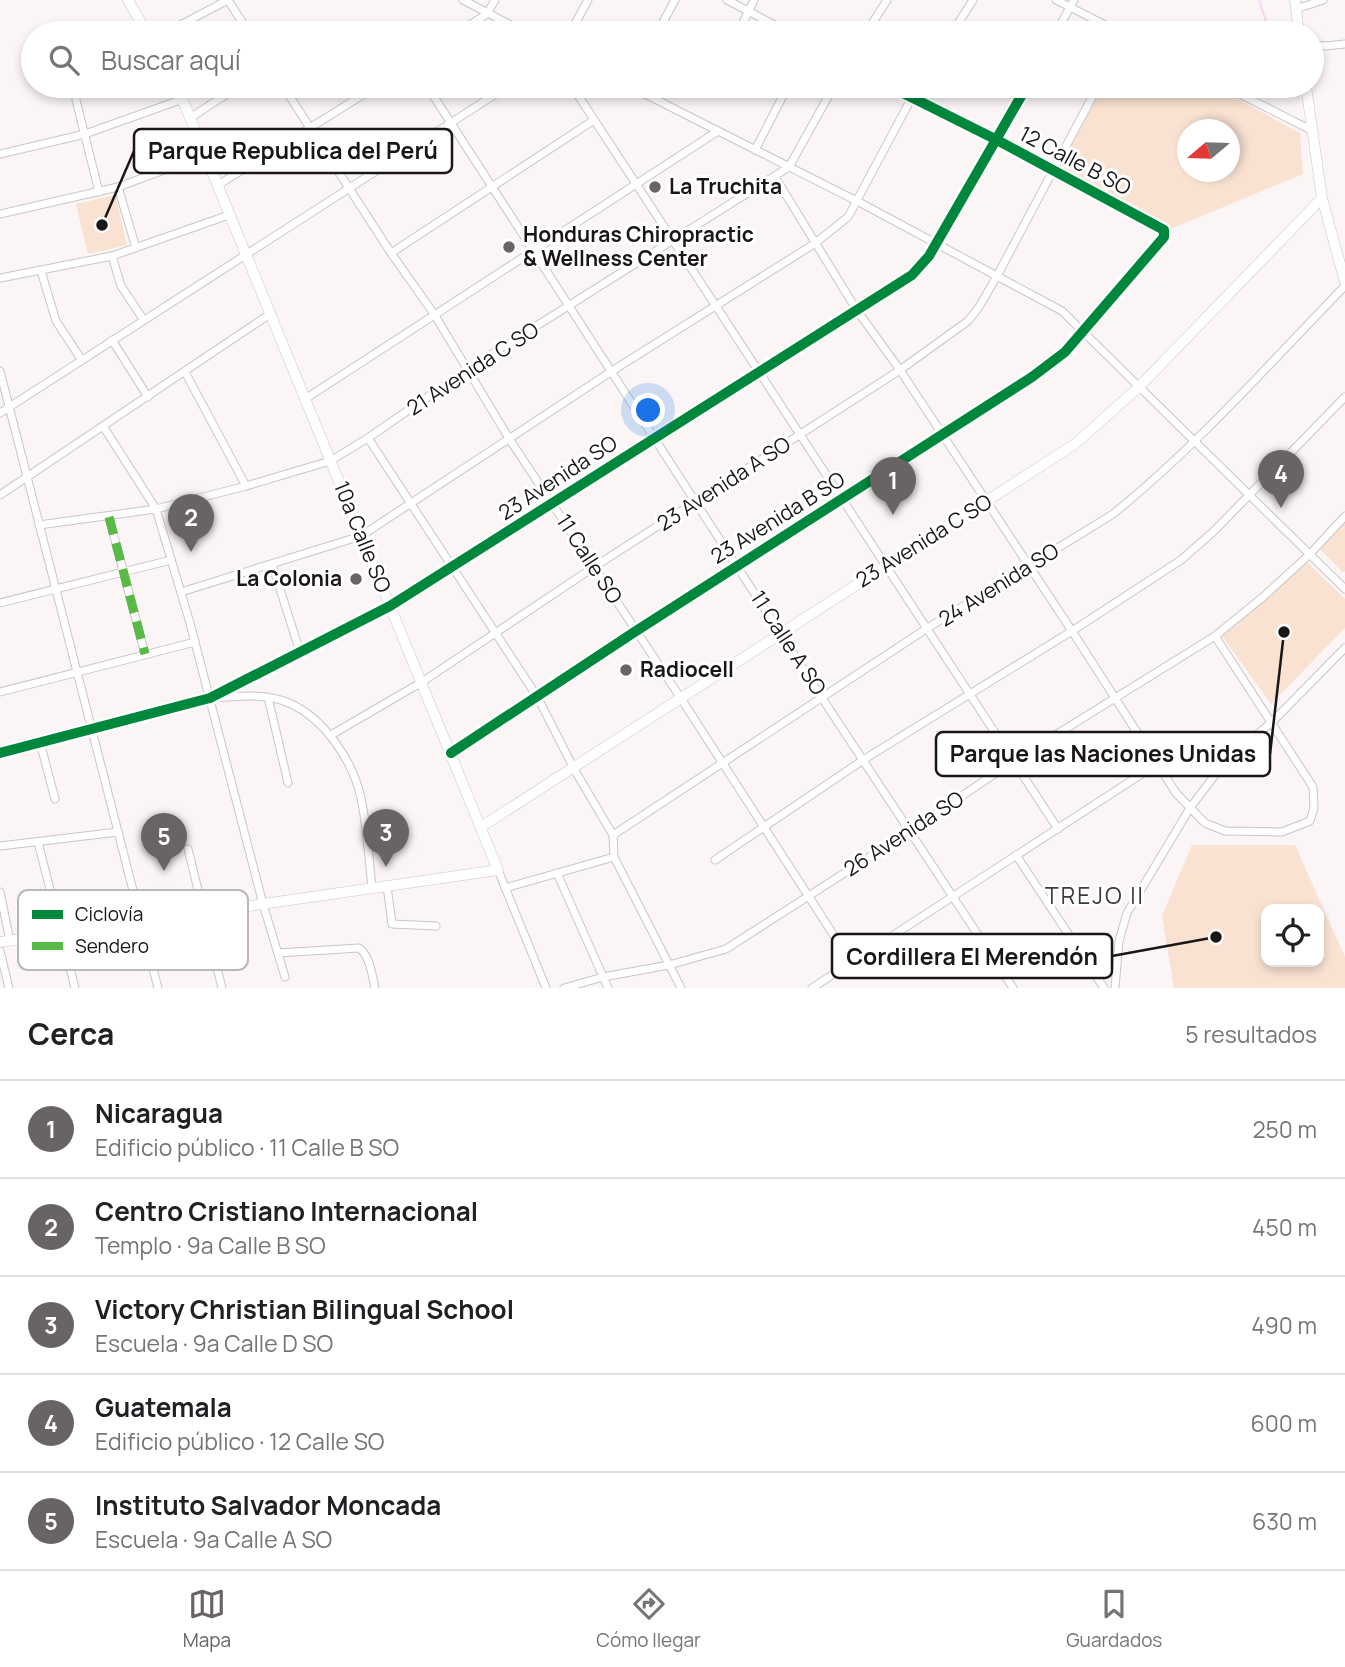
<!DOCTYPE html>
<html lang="es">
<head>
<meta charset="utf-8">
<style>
	:root { --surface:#fff; --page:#f6f6f6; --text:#202124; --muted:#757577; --line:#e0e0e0; --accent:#696464 }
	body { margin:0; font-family:Manrope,sans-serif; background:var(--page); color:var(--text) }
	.controls { position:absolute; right:21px; bottom:21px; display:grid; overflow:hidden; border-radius:14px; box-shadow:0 4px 10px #0003 }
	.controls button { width:63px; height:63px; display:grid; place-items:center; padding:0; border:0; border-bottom:2px solid var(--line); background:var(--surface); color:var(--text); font:35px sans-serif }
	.compass { position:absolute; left:1177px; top:119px; width:63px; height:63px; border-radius:50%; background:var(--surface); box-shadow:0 4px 10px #0003; rotate:251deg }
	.you { position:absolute; left:649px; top:411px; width:24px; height:24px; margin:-18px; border:5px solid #fff; border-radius:50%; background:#1a73e8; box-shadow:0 0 0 10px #1a73e833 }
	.badge { display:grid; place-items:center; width:46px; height:46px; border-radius:50%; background:var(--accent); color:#fff; font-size:23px; font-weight:700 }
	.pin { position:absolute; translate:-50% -58px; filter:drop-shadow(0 2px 4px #0008) }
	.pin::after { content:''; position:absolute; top:37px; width:24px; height:21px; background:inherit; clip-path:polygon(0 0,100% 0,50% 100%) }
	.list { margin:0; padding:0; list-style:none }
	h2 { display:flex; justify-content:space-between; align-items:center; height:91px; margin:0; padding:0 28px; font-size:30px }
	h2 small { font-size:23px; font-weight:400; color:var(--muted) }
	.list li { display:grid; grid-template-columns:46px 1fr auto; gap:21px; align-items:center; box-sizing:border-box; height:98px; padding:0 28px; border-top:2px solid var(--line) }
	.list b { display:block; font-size:26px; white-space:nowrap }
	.list p { margin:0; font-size:23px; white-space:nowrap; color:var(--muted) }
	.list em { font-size:23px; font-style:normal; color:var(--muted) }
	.icon { flex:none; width:38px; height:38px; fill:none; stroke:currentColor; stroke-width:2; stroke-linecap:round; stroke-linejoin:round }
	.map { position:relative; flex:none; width:1345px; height:988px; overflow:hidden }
	.search { position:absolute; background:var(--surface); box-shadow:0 4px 10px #0003; left:21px; right:21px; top:21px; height:77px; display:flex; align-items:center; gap:18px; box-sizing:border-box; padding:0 24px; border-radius:38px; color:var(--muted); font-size:26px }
	.sheet { height:581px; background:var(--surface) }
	nav { display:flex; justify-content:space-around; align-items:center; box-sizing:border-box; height:98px; border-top:2px solid var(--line); background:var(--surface); font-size:19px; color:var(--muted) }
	nav a { display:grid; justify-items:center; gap:4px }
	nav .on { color:var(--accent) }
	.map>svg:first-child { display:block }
</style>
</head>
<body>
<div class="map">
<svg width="1345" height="988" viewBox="0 0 1345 988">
	<rect width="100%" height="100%" fill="#fbf5f5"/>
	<g fill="#f9e2d2" fill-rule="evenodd">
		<path d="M1100 86H1213L1300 133 1303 174 1168 230 1056 169ZM1188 130H1230V172H1188Z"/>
		<path d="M115 195 127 245 88 254 76 204Z"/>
		<path d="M1345 521V571L1343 573 1318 547Z"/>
		<path d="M1306 561 1345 599V628L1271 704 1222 636Z"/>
		<path d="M1192 845H1295L1345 957V988H1174L1162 916ZM1266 909H1319V962H1266Z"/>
	</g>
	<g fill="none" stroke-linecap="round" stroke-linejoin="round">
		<path stroke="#fcd6f1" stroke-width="2" d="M1259 0 1270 33"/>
		<g stroke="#cac6c6" stroke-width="9">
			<g id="street">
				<path d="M228 0 249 33"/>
				<path d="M463 0 526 33"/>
				<path d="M727 0 790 33"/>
				<path d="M1056 0 1121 33"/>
				<path d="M1296 9 1323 0"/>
				<path d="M165 33 228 0"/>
				<path d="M457 33 487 14 495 0"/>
				<path d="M570 33 588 0"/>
				<path d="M657 33 675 0"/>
				<path d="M738 33 754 0"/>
				<path d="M866 33 887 0"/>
				<path d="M952 33 973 0"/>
				<path d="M1056 33 1074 0"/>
				<path d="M1312 45 1326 46 1345 44"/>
				<path d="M77 86 76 100 99 192"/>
				<path d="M283 86 391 253 434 314 510 440 680 697 851 962"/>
				<path d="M427 86 822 698 1013 988"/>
				<path d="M572 86 1058 829"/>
				<path d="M629 86 857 201 1062 311 1345 589"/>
				<path d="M1224 86 1311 130"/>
				<path d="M190 118 239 86"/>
				<path d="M755 150 788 86"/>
				<path d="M0 154 85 134 183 99"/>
				<path d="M775 177 856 309 900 370 1072 631 1176 793 1205 823 1225 831 1282 832 1310 821 1314 808 1313 787 1215 636"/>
				<path d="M218 185 377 86"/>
				<path d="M118 187 136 248"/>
				<path d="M0 214 118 187 205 155"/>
				<path d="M391 253 594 120"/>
				<path d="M112 256 121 286 143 319"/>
				<path d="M41 271 56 321 81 359"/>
				<path d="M0 278 112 256 229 215"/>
				<path d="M112 340 148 397"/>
				<path d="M0 371 158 988"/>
				<path d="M185 372 246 486"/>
				<path d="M305 399 718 131"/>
				<path d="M0 413 508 86"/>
				<path d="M103 426 156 509 190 623 263 904 285 977"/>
				<path d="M368 438 538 698 574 769 613 835 614 857 681 988"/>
				<path d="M0 495 270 314"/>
				<path d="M109 517 145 654"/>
				<path d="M39 525 156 509 246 486 330 461 368 438 468 369 789 167 834 86"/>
				<path d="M272 564 300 652"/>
				<path d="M181 592 361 536 612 371 814 244 848 217 918 86"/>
				<path d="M0 603 171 560"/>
				<path d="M0 692 195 642"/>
				<path d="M268 697 288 783"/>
				<path d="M214 698C238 696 266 693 289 703 324 718 353 761 361 798 367 827 369 858 372 888"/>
				<path d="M331 735 422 682 594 567 900 370 968 321 979 307 997 276 1098 86"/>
				<path d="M40 742 55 799"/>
				<path d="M0 753 210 698 390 606 912 275 929 256 1027 86"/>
				<path d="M451 753 636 631 1032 377 1065 352 1164 237V230L997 140 889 86"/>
				<path d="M613 835 926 629 1113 514C1197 446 1270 363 1345 286"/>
				<path d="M38 842 75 988"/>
				<path d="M0 846 118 832"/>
				<path d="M188 849 222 988"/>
				<path d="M1016 855 1104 988"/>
				<path d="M715 860 863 760 1072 631 1181 560 1213 532 1345 397"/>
				<path d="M498 870 546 988"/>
				<path d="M557 873 608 988"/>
				<path d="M387 886 392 924 436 926"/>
				<path d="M505 888 614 857"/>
				<path d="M0 892 10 941"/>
				<path d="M0 951 9 988"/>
				<path d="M278 953 359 948C370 956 372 975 375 988"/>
				<path d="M564 988 603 977 669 965 726 949 910 831 1012 762 1215 636 1263 597 1310 554 1345 516"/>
				<path d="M812 988 1157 764"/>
				<path d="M1115 988 1119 941 1127 913 1190 808 1224 763 1272 722 1345 648"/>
			</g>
		</g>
		<g stroke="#cac6c6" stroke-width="11">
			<g id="secondary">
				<path d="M128 0 147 33"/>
				<path d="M1295 0 1299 33"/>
				<path d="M1306 86 1322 198 1345 282"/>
				<path d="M481 827 1075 444 1139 387 1322 198"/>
				<path d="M0 942 498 870 177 86"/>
			</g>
		</g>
		<use href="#street" stroke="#fefefe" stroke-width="7"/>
		<use href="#secondary" stroke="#fefefe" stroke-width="10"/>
		<path stroke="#58b947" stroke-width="9" stroke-dasharray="18 9" stroke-linecap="butt" d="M109 517 145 654"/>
		<g stroke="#fff" stroke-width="15">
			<g id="cycleway">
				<path d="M0 753 210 698 390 606 912 275 929 256 1027 86"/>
				<path d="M451 753 636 631 1032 377 1065 352 1164 237V230L997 140 889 86"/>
			</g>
		</g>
		<use href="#cycleway" stroke="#00873e" stroke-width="10"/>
	</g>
	<g fill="#696464" stroke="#fff" stroke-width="2.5">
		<circle cx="655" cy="187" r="7"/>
		<circle cx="509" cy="247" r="7"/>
		<circle cx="356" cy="579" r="7"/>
		<circle cx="626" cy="670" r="7"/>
	</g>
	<g text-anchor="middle" stroke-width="6" stroke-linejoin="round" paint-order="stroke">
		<g font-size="21" fill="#1a1616" stroke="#fff">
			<text transform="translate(1075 161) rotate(28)" y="7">12 Calle B SO</text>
			<text transform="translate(473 369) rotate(-33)" y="7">21 Avenida C SO</text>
			<text transform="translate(558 478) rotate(-33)" y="7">23 Avenida SO</text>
			<text transform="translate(724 484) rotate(-33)" y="7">23 Avenida A SO</text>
			<text transform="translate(778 518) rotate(-32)" y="7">23 Avenida B SO</text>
			<text transform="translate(362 537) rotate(68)" y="7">10a Calle SO</text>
			<text transform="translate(924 541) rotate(-32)" y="7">23 Avenida C SO</text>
			<text transform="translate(589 559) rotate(57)" y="7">11 Calle SO</text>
			<text transform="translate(999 585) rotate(-32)" y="7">24 Avenida SO</text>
			<text transform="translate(788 643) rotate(57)" y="7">11 Calle A SO</text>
			<text transform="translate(904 834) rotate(-33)" y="7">26 Avenida SO</text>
		</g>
		<g font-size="21" font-weight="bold" fill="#1a1616" stroke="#fff" text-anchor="start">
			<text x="669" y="194">La Truchita</text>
			<text x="523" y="242">Honduras Chiropractic<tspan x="523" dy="24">&amp; Wellness Center</tspan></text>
			<text x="342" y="586" text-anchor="end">La Colonia</text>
			<text x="640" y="677">Radiocell</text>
		</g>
		<g font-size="23" letter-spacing="2" fill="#413939" stroke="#fff">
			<text x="1095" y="904">TREJO II</text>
		</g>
	</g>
	<rect x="18" y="890" width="230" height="80" rx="10" fill="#fff" stroke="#bab9b9" stroke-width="2"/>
	<rect x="32" y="910" width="31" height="9" fill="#00873e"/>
	<rect x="32" y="942" width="31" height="8" fill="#58b947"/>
	<g font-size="19" fill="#1a1616">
		<text x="75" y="921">Ciclovía</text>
		<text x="75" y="953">Sendero</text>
	</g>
	<path fill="none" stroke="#1a1616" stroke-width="2.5" d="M102 225L134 151M1284 632L1270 754M1216 937L1112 956"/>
	<g fill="#1a1616" stroke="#fff" stroke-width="2.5">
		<circle cx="102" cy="225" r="7"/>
		<circle cx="1284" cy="632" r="7"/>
		<circle cx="1216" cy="937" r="7"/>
	</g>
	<g fill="#fff" stroke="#1a1616" stroke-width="2.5">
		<rect x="134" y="129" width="318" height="44" rx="7"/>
		<rect x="936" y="732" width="334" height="44" rx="7"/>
		<rect x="832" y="934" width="280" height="44" rx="7"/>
	</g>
	<g font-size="23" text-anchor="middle" font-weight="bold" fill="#1a1616">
		<text x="293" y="159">Parque Republica del Perú</text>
		<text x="1103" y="762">Parque las Naciones Unidas</text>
		<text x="972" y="965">Cordillera El Merendón</text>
	</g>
</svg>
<div class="controls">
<button><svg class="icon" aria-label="locate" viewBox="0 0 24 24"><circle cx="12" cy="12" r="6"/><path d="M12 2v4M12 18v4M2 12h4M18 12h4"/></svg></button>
</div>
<svg class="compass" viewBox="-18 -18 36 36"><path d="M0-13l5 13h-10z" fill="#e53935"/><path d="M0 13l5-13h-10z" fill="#757577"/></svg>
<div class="you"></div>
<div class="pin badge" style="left:893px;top:515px">1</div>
<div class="pin badge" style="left:191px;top:552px">2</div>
<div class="pin badge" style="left:386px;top:867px">3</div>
<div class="pin badge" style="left:1281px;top:508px">4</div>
<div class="pin badge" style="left:164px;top:871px">5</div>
<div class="search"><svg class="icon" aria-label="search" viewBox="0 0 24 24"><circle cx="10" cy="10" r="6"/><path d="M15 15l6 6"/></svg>Buscar aquí</div>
</div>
<section class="sheet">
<h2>Cerca<small>5 resultados</small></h2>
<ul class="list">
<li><span class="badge">1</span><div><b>Nicaragua</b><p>Edificio público · 11 Calle B SO</p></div><em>250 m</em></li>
<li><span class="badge">2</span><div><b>Centro Cristiano Internacional</b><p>Templo · 9a Calle B SO</p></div><em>450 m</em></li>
<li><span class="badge">3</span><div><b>Victory Christian Bilingual School</b><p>Escuela · 9a Calle D SO</p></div><em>490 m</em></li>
<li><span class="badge">4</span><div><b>Guatemala</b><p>Edificio público · 12 Calle SO</p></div><em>600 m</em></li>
<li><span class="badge">5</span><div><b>Instituto Salvador Moncada</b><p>Escuela · 9a Calle A SO</p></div><em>630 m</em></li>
</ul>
</section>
<nav>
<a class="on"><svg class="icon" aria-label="map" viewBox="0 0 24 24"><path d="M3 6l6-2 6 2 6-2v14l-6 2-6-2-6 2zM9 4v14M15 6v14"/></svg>Mapa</a>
<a><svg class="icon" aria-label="directions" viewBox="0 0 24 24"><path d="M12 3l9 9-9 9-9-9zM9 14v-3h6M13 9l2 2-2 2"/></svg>Cómo llegar</a>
<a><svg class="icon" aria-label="saved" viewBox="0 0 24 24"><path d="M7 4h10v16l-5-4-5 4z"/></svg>Guardados</a>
</nav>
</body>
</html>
